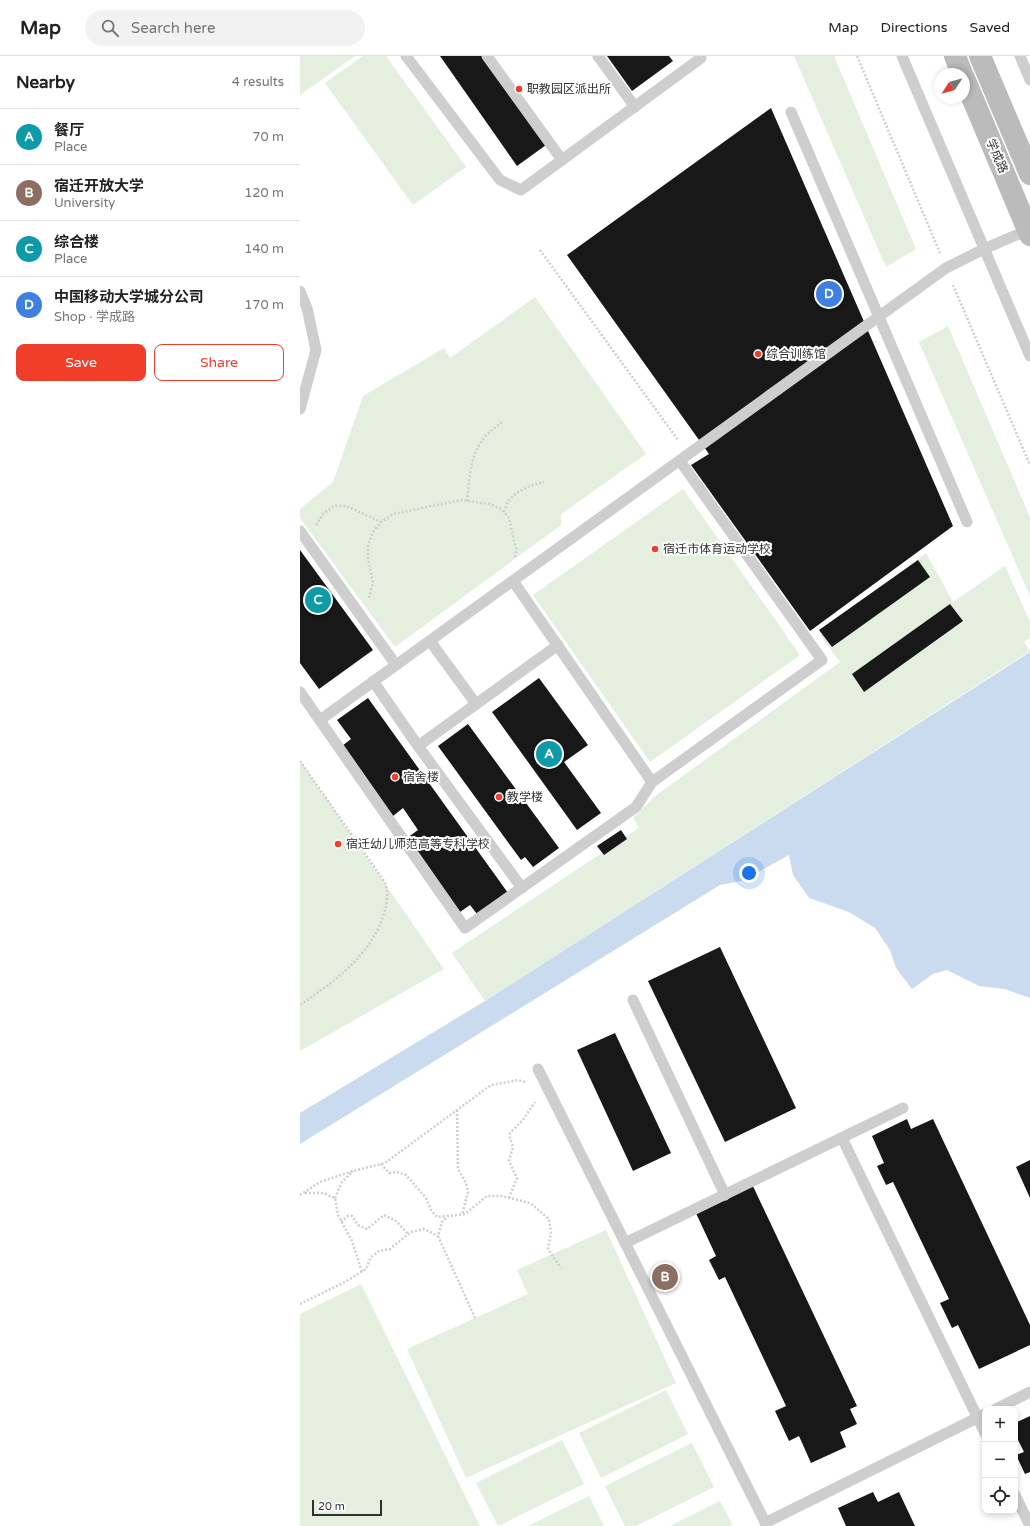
<!DOCTYPE html>
<html lang="en">
<head>
<meta charset="utf-8">
<style>
	:root { --surface:#fff; --page:#f2f2f2; --text:#222; --muted:#767676; --line:#e0e0e0; --accent:#f03e2b }
	body { margin:0; font-family:"Varela Round","Noto Sans SC",sans-serif; background:var(--page); color:var(--text) }
	.controls { position:absolute; right:12px; bottom:12px; display:grid; overflow:hidden; border-radius:8px; box-shadow:0 2px 6px #0003 }
	.controls button { width:36px; height:36px; display:grid; place-items:center; padding:0; border:0; border-bottom:1px solid var(--line); background:var(--surface); color:var(--text); font:20px sans-serif }
	.compass { position:absolute; left:634px; top:12px; width:36px; height:36px; border-radius:50%; background:var(--surface); box-shadow:0 2px 6px #0003; rotate:234deg }
	.scale { position:absolute; left:12px; bottom:10px; width:70px; box-sizing:border-box; padding-left:4px; border:2px solid #313131; border-top:0; font-size:11px; line-height:14px; white-space:nowrap; color:#313131; -webkit-text-stroke:3px #fff; paint-order:stroke }
	.you { position:absolute; left:449px; top:817px; width:14px; height:14px; margin:-10px; border:3px solid #fff; border-radius:50%; background:#1a73e8; box-shadow:0 0 0 6px #1a73e833 }
	.badge { display:grid; place-items:center; width:26px; height:26px; border-radius:50%; background:var(--accent); color:#fff; font-size:13px; font-weight:700 }
	.pin { position:absolute; translate:-50% -50%; border:2px solid #fff; box-shadow:0 1px 4px #0006 }
	.list { margin:0; padding:0; list-style:none }
	h2 { display:flex; justify-content:space-between; align-items:center; height:52px; margin:0; padding:0 16px; font-size:17px }
	h2 small { font-size:13px; font-weight:400; color:var(--muted) }
	.list li { display:grid; grid-template-columns:26px 1fr auto; gap:12px; align-items:center; box-sizing:border-box; height:56px; padding:0 16px; border-top:1px solid var(--line) }
	.list b { display:block; font-size:15px; white-space:nowrap }
	.list p { margin:0; font-size:13px; white-space:nowrap; color:var(--muted) }
	.list em { font-size:13px; font-style:normal; color:var(--muted) }
	.actions { display:flex; gap:8px; padding:12px 16px }
	.actions a { flex:1; padding:9px 0; border:1px solid var(--accent); border-radius:8px; text-align:center; font-size:14px; color:var(--accent) }
	.actions .main { background:var(--accent); color:#fff }
	.icon { flex:none; width:22px; height:22px; fill:none; stroke:currentColor; stroke-width:2; stroke-linecap:round; stroke-linejoin:round }
	.map { position:relative; flex:none; width:730px; height:1470px; overflow:hidden }
	header { display:flex; align-items:center; gap:24px; box-sizing:border-box; height:56px; padding:0 20px; background:var(--surface); border-bottom:1px solid var(--line) }
	header strong { font-size:19px }
	nav { display:flex; gap:22px; margin-inline-start:auto; font-size:14px }
	.search { width:280px; height:36px; background:var(--page); display:flex; align-items:center; gap:10px; box-sizing:border-box; padding:0 14px; border-radius:22px; color:var(--muted); font-size:15px }
	main { display:flex }
	aside { flex:1; background:var(--surface) }
	.map>svg:first-child { display:block }
</style>
</head>
<body>
<header>
<strong>Map</strong>
<div class="search"><svg class="icon" aria-label="search" viewBox="0 0 24 24"><circle cx="10" cy="10" r="6"/><path d="M15 15l6 6"/></svg>Search here</div>
<nav><a>Map</a><a>Directions</a><a>Saved</a></nav>
</header>
<main>
<aside>
<h2>Nearby<small>4 results</small></h2>
<ul class="list">
<li><span class="badge" style="background:#0f9aa8">A</span><div><b>餐厅</b><p>Place</p></div><em>70 m</em></li>
<li><span class="badge" style="background:#8d6e63">B</span><div><b>宿迁开放大学</b><p>University</p></div><em>120 m</em></li>
<li><span class="badge" style="background:#0f9aa8">C</span><div><b>综合楼</b><p>Place</p></div><em>140 m</em></li>
<li><span class="badge" style="background:#3f7fe0">D</span><div><b>中国移动大学城分公司</b><p>Shop · 学成路</p></div><em>170 m</em></li>
</ul>
<div class="actions"><a class="main">Save</a><a>Share</a></div>
</aside>
<div class="map">
<svg width="730" height="1470" viewBox="0 0 730 1470">
	<rect width="100%" height="100%" fill="#fff"/>
	<g fill="#e5efdf">
		<path d="M0 0H55L0 39Z"/>
		<path d="M63 0H86L166 111 113 149 25 27Z"/>
		<path d="M494 0H534L616 193 586 211Z"/>
		<path d="M235 241 346 398 261 458V469L95 591 0 462V453L33 426 63 340 144 292 150 302Z"/>
		<path d="M648 270 730 461V540L619 286Z"/>
		<path d="M383 433 500 599 350 706 233 539Z"/>
		<path d="M626 497 653 546 705 510 730 566V582L724 586 730 595 185 945 152 897 339 772 333 762 354 741 540 606 520 579Z"/>
		<path d="M0 705 144 913 0 995Z"/>
		<path d="M306 1174 376 1327 166 1422 107 1293 228 1238 217 1214Z"/>
		<path d="M61 1228 180 1470H0V1258Z"/>
		<path d="M366 1334 388 1378 301 1422 279 1377Z"/>
		<path d="M262 1384 284 1428 198 1470 176 1427Z"/>
		<path d="M392 1387 414 1431 336 1470H325L305 1430Z"/>
		<path d="M289 1440 304 1470H228Z"/>
		<path d="M420 1445 433 1470H370Z"/>
	</g>
	<path fill="#cadbef" d="M730 596V942L705 933 679 930 647 914 633 918 612 933 596 912 590 894 575 872 549 856 509 842 493 819 489 799 442 825 420 829 0 1088V1057L185 945Z"/>
	<g fill="#181818">
		<path d="M140 0H183L246 89 217 110Z"/>
		<path d="M307 0H369L373 5 332 35Z"/>
		<path d="M471 52 653 470 510 575 391 409 409 398 267 199Z"/>
		<path d="M0 494 73 594 19 633 0 607Z"/>
		<path d="M618 504 630 521 532 591 519 574Z"/>
		<path d="M650 548 663 565 564 636 552 618Z"/>
		<path d="M239 622 288 689 264 706 301 757 277 774 192 656Z"/>
		<path d="M68 642 208 837 177 858 170 849 160 856 107 782 118 774 103 752 93 760 42 690 51 683 37 664Z"/>
		<path d="M168 668 259 792 233 811 225 801 221 804 138 690Z"/>
		<path d="M321 774 327 783 304 799 297 790Z"/>
		<path d="M420 891 496 1052 425 1086 348 925Z"/>
		<path d="M315 977 371 1097 333 1115 277 994Z"/>
		<path d="M607 1063 611 1073 633 1063 730 1269V1289L679 1313 658 1269 652 1272 640 1247 649 1243 593 1126 586 1129 577 1110 584 1107 572 1080Z"/>
		<path d="M730 1104V1142L716 1111Z"/>
		<path d="M451 1126 557 1350 550 1353 557 1368 540 1376 546 1391 511 1407 499 1380 489 1385 475 1355 486 1350 425 1221 419 1224 409 1204 416 1200 394 1153Z"/>
		<path d="M730 1360V1416L725 1418 716 1399 724 1396 715 1378V1367Z"/>
		<path d="M573 1436 578 1446 599 1436 615 1470H546L538 1452Z"/>
	</g>
	<g fill="none" stroke-linecap="round" stroke-linejoin="round">
		<g stroke="#cecece" stroke-width="2.5" stroke-dasharray="2 2" stroke-linecap="butt">
			<path d="M557 0 640 197"/>
			<path d="M240 194 378 384"/>
			<path d="M653 229 730 409"/>
			<path d="M167 445C169 426 170 402 181 386 186 378 195 372 202 366"/>
			<path d="M204 456C205 454 206 449 207 447 215 435 231 429 244 426"/>
			<path d="M16 469 23 458 34 450H46L81 466"/>
			<path d="M69 542 73 526 68 503V489L73 476 81 466 93 458 161 444 190 448 201 453 209 462 216 493 215 502"/>
			<path d="M0 705 82 822C89 832 88 842 85 854 74 897 35 925 0 949"/>
			<path d="M157 1054 158 1113 166 1127 168 1136 162 1159"/>
			<path d="M81 1108 89 1117 97 1116 106 1119 126 1142 131 1154 137 1161 147 1160"/>
			<path d="M5 1137H23L35 1142 38 1159 52 1185 62 1216"/>
			<path d="M0 1139 20 1126 53 1115 85 1107 191 1029 218 1024 225 1026"/>
			<path d="M35 1142 42 1126 53 1115"/>
			<path d="M209 1142 217 1122 209 1105 213 1091 210 1082V1077L222 1065 235 1046"/>
			<path d="M41 1166 48 1160H52L58 1169 67 1173 84 1159 96 1165 108 1178"/>
			<path d="M0 1248 45 1226 66 1213 71 1201 79 1195 90 1193 111 1176 124 1173 138 1180"/>
			<path d="M175 1262 138 1180 142 1166 148 1160 165 1158 187 1140H202L230 1147 249 1163 251 1176 248 1193 261 1212"/>
		</g>
		<g stroke="#cecece" stroke-width="11">
			<path d="M106 0 200 124 221 134 401 2 400 0"/>
			<path d="M187 0 262 104"/>
			<path d="M298 0 335 51"/>
			<path d="M602 0 730 300"/>
			<path d="M720 0 730 24"/>
			<path d="M491 56 667 466"/>
			<path d="M0 235 7 252 16 294 0 353"/>
			<path d="M0 475 96 609"/>
			<path d="M213 525 352 726"/>
			<path d="M130 585 176 648"/>
			<path d="M73 625 118 690 222 832"/>
			<path d="M0 636 165 872 336 751 352 726 522 604 380 405"/>
			<path d="M20 664 646 212 684 193 728 174"/>
			<path d="M118 690 258 589"/>
			<path d="M333 944 425 1139"/>
			<path d="M238 1013 467 1470"/>
			<path d="M542 1082 685 1377"/>
			<path d="M325 1187 603 1052"/>
			<path d="M696 1353 730 1336"/>
			<path d="M715 1439 730 1470"/>
			<path d="M465 1467 685 1358"/>
		</g>
		<g stroke="#bbb" stroke-width="22">
			<path d="M655 0 662 18"/>
			<path d="M680 0 730 118"/>
			<path d="M664 22 730 179"/>
		</g>
	</g>
	<g fill="#f03e2b" stroke="#fff" stroke-width="1.5">
		<circle cx="219" cy="33" r="4"/>
		<circle cx="458" cy="298" r="4"/>
		<circle cx="355" cy="493" r="4"/>
		<circle cx="95" cy="721" r="4"/>
		<circle cx="199" cy="741" r="4"/>
		<circle cx="38" cy="788" r="4"/>
	</g>
	<g text-anchor="middle" stroke-width="4" stroke-linejoin="round" paint-order="stroke">
		<g font-size="12" fill="#313131" stroke="#fff" text-anchor="start">
			<text x="227" y="37">职教园区派出所</text>
			<text x="466" y="302">综合训练馆</text>
			<text x="363" y="497">宿迁市体育运动学校</text>
			<text x="103" y="725">宿舍楼</text>
			<text x="207" y="745">教学楼</text>
			<text x="46" y="792">宿迁幼儿师范高等专科学校</text>
		</g>
		<g font-size="12" fill="#313131" stroke="#fff">
			<text transform="translate(697 100) rotate(67)" y="4">学成路</text>
		</g>
	</g>
</svg>
<div class="controls">
<button>+</button>
<button>−</button>
<button><svg class="icon" aria-label="locate" viewBox="0 0 24 24"><circle cx="12" cy="12" r="6"/><path d="M12 2v4M12 18v4M2 12h4M18 12h4"/></svg></button>
</div>
<svg class="compass" viewBox="-18 -18 36 36"><path d="M0-13l5 13h-10z" fill="#e53935"/><path d="M0 13l5-13h-10z" fill="#767676"/></svg>
<div class="scale">20 m</div>
<div class="you"></div>
<div class="pin badge" style="left:249px;top:698px;background:#0f9aa8">A</div>
<div class="pin badge" style="left:365px;top:1221px;background:#8d6e63">B</div>
<div class="pin badge" style="left:18px;top:544px;background:#0f9aa8">C</div>
<div class="pin badge" style="left:529px;top:238px;background:#3f7fe0">D</div>
</div>
</main>
</body>
</html>
